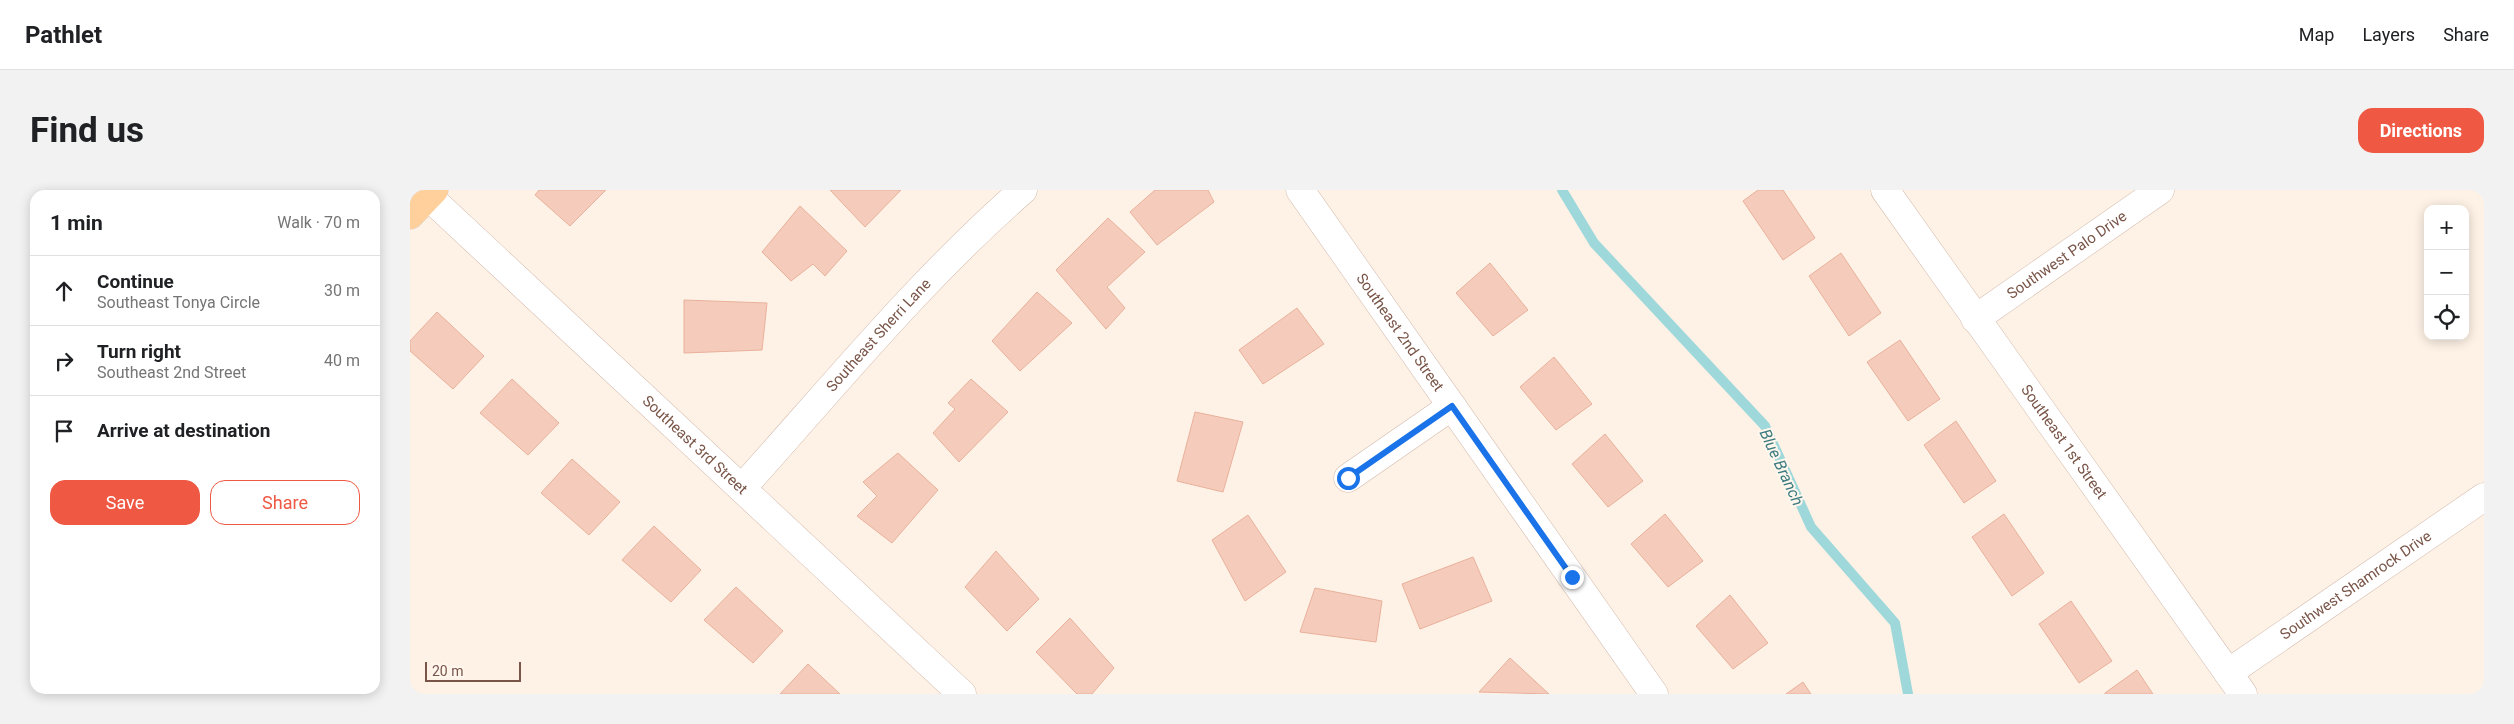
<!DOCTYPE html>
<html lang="en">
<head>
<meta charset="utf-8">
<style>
	:root { --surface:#fff; --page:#f2f2f2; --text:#202124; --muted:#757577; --line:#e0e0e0; --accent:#ef5843 }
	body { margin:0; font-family:Roboto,sans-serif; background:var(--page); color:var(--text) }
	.controls { position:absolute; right:15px; top:15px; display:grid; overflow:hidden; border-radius:10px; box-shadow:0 2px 12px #0003 }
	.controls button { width:45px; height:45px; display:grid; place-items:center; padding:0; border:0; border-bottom:1px solid var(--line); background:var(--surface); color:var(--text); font:25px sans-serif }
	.scale { position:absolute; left:15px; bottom:12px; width:96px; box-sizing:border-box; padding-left:5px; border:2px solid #795548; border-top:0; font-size:14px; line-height:18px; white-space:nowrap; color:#795548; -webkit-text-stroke:4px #fff6ed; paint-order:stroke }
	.stop { position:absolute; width:15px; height:15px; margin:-11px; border:4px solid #1a73e8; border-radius:50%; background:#fff }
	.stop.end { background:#1a73e8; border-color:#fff; box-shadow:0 1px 5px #0008 }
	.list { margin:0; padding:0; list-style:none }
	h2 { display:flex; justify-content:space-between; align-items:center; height:65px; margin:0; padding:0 20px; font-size:21px }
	h2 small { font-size:16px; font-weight:400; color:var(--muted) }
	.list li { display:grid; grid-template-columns:32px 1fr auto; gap:15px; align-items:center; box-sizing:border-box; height:70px; padding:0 20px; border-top:1px solid var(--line) }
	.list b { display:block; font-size:19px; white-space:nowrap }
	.list p { margin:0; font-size:16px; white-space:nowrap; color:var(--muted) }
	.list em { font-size:16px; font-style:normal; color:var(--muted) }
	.actions { display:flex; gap:10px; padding:15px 20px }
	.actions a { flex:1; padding:11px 0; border:1px solid var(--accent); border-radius:15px; text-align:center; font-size:18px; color:var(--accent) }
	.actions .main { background:var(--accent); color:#fff }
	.icon { flex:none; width:28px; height:28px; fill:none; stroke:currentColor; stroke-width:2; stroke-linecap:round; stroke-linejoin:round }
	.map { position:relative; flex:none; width:2074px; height:504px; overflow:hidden; border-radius:15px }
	header { display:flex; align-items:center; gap:30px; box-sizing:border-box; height:70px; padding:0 25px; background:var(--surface); border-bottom:1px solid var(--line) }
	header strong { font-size:24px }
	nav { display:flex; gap:28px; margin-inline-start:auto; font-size:18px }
	.intro { display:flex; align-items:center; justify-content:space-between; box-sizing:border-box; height:120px; padding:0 30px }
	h1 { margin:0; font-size:35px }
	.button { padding:12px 22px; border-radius:15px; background:var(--accent); color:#fff; font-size:18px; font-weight:700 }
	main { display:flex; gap:30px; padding:0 30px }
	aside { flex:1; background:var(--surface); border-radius:15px; box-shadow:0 2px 12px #0003 }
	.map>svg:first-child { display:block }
</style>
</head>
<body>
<header>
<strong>Pathlet</strong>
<nav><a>Map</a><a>Layers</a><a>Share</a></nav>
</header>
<div class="intro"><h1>Find us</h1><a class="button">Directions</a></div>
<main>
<aside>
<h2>1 min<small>Walk · 70 m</small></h2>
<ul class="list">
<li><svg class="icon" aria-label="ahead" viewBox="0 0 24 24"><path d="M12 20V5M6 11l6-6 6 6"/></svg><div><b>Continue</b><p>Southeast Tonya Circle</p></div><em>30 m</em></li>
<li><svg class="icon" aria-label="right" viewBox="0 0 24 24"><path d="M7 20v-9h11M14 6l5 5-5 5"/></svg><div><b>Turn right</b><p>Southeast 2nd Street</p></div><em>40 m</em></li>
<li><svg class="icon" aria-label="arrive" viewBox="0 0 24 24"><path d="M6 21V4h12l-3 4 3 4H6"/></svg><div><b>Arrive at destination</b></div></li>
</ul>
<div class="actions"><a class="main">Save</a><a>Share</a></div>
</aside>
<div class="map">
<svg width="2074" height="504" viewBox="0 0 2074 504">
	<rect width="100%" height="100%" fill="#fef2e6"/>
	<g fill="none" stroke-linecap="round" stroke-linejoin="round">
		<path stroke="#9ed8db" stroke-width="10" d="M1152 0 1184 53 1355 236 1401 337 1485 433 1498 504"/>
	</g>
	<g fill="#f5ccbb" stroke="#e9b09b">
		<path d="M129 0H196L160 36 125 5Z"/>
		<path d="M420 0H491L455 37Z"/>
		<path d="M745 0H798L804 12 747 55 720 22Z"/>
		<path d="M1348 0H1373L1405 48 1373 70 1333 11Z"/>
		<path d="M390 16 437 61 415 86 403 74 381 91 352 62Z"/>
		<path d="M698 28 735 62 697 97 715 118 696 139 646 80Z"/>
		<path d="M1431 63 1471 123 1439 146 1399 86Z"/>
		<path d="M1080 73 1118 120 1083 146 1046 103Z"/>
		<path d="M627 102 662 133 610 181 582 151Z"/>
		<path d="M274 110 357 113 352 160 274 163Z"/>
		<path d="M887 118 914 154 853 194 829 160Z"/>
		<path d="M27 122 74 166 43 199 0 161V151Z"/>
		<path d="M1490 150 1530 209 1498 231 1457 172Z"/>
		<path d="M1144 167 1182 214 1146 240 1110 197Z"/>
		<path d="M102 189 149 233 118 265 70 223Z"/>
		<path d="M561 189 598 222 549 272 523 243 545 219 538 213Z"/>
		<path d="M785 222 833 232 813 302 767 291Z"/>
		<path d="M1546 231 1586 291 1554 313 1514 255Z"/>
		<path d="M1195 244 1233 291 1198 317 1162 274Z"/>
		<path d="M488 263 528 300 482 353 447 326 467 306 453 292Z"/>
		<path d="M162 269 210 312 179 345 131 303Z"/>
		<path d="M1255 324 1293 371 1258 397 1221 354Z"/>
		<path d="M1594 324 1634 383 1602 406 1562 347Z"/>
		<path d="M838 325 876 382 835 411 802 350Z"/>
		<path d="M244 336 291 380 261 412 212 370Z"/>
		<path d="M586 361 629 409 597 441 555 397Z"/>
		<path d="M1063 367 1082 411 1010 439 992 394Z"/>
		<path d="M326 397 373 441 343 473 294 430Z"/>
		<path d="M905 398 972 411 966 452 890 442Z"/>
		<path d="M1320 405 1358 453 1323 479 1286 436Z"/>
		<path d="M1661 411 1702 471 1669 493 1629 434Z"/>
		<path d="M660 428 704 478 682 504H667L626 462Z"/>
		<path d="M1100 468 1139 504 1069 502Z"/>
		<path d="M398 474 430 504H370Z"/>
		<path d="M1727 480 1743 504H1695V503Z"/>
		<path d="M1393 492 1401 504H1376Z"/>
	</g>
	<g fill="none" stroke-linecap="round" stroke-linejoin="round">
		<g stroke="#d3baad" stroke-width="29">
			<g id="minor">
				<path id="s1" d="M890 0 1244 504"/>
				<path id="s2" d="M1475 0 1833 504"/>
				<path id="s3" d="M18 6 552 504"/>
				<path id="s4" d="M1565 129 1750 0"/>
				<path d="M938 288 1042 216"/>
				<path id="s5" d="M332 298C423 197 510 90 613 0"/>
				<path id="s6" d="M1818 483 2074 307"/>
			</g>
		</g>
		<g stroke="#d9cfcc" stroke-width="29">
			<path id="major" d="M0 25 24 0"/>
		</g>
		<use href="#minor" stroke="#fff" stroke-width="28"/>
		<use href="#major" stroke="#ffd09b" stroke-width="28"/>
	</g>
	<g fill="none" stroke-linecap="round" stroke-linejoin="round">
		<path stroke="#1a73e8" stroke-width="6" d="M938 288 1042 216 1162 387"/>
	</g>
	<g text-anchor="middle" stroke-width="4" stroke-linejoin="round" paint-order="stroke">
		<g font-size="15" fill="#795548" stroke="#fff6ed">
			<text dy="5" stroke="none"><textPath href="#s4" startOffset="112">Southwest Palo Drive</textPath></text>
			<text dy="5" stroke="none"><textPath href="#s1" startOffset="174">Southeast 2nd Street</textPath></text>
			<text dy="5" stroke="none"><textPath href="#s5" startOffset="205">Southeast Sherri Lane</textPath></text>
			<text dy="5" stroke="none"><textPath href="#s2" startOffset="309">Southeast 1st Street</textPath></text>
			<text dy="5" stroke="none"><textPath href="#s3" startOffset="365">Southeast 3rd Street</textPath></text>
			<text dy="5" stroke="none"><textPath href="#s6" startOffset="155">Southwest Shamrock Drive</textPath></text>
		</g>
		<g font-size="16" font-style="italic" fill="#3b7b7f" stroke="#fff6ed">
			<text transform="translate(1372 277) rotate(65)" y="6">Blue Branch</text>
		</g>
	</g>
</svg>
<div class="controls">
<button>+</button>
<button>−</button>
<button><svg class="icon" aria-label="locate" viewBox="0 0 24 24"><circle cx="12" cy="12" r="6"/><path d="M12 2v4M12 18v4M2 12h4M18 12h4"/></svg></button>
</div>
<div class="scale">20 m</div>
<div class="stop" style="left:938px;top:288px"></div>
<div class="stop end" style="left:1162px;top:387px"></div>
</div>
</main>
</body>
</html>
